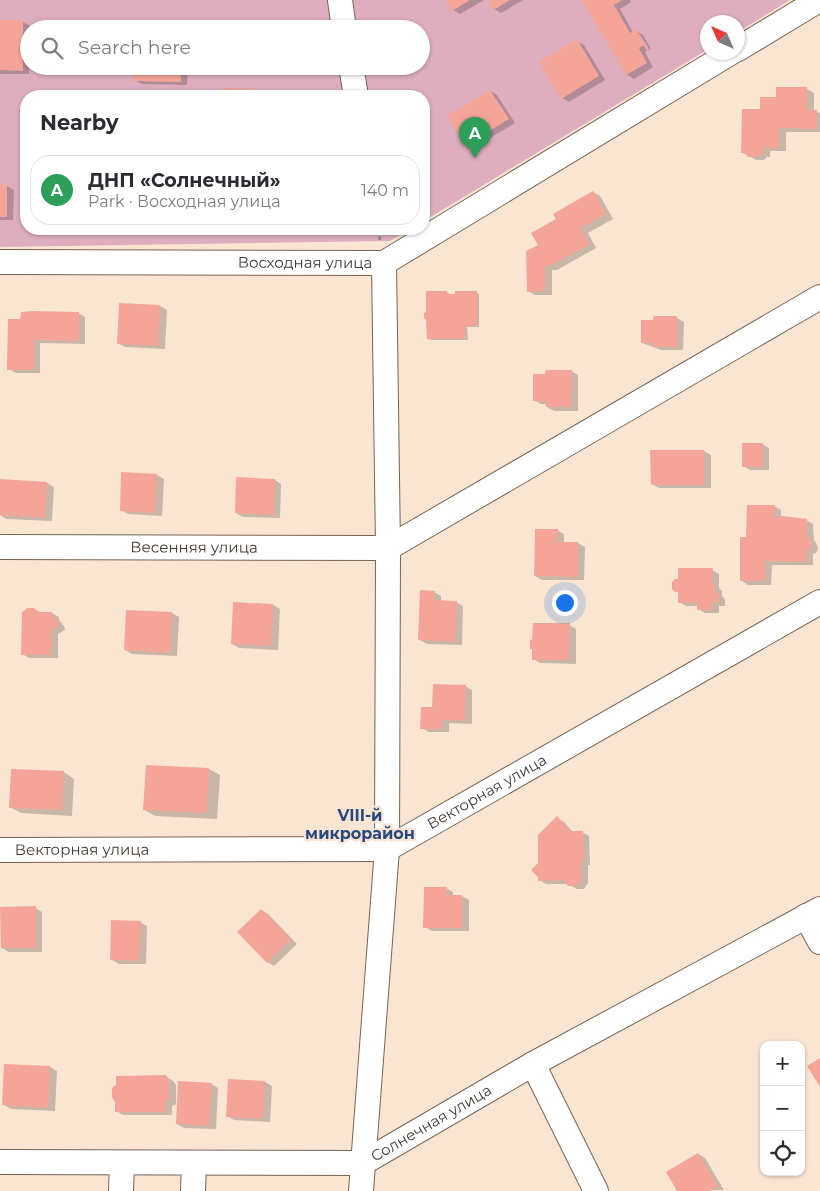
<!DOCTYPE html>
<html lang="en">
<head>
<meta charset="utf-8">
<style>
	:root { --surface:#fff; --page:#f7f7f7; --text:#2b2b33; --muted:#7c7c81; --line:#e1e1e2; --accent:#0b8043 }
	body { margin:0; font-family:Montserrat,sans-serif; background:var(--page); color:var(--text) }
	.controls { position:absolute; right:15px; bottom:15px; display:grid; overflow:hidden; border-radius:10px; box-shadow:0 1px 4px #0004 }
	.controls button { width:45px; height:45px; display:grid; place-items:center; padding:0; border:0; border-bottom:1px solid var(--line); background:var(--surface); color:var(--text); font:25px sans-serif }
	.compass { position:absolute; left:700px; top:15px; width:45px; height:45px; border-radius:50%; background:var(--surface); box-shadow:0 1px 4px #0004; rotate:315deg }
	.you { position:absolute; left:564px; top:602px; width:18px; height:18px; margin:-12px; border:4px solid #fff; border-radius:50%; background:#1a73e8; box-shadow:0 0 0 8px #1a73e833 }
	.badge { display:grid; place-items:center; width:32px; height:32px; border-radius:50%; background:var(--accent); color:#fff; font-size:16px; font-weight:700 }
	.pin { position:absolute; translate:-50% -41px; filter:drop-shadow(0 1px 2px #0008) }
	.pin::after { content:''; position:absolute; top:26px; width:18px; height:15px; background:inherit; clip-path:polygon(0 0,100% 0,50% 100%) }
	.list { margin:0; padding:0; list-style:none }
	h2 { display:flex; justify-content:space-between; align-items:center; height:65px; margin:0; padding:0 20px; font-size:21px }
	h2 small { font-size:16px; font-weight:400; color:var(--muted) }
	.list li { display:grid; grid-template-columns:32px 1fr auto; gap:15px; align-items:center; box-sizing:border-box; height:70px; margin:0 10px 10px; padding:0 10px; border:1px solid var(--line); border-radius:20px }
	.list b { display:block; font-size:19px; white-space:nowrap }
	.list p { margin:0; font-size:16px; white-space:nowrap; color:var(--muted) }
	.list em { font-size:16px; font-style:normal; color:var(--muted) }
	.icon { flex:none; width:28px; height:28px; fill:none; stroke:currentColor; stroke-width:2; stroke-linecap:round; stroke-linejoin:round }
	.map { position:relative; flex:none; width:820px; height:1191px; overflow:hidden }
	.search { position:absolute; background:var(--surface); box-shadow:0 1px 4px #0004; left:20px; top:20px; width:410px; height:55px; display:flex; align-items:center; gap:12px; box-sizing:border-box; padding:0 18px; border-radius:28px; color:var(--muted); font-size:19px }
	.panel { position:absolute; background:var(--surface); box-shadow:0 1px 4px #0004; left:20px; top:90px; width:410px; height:145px; border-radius:20px }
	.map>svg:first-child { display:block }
</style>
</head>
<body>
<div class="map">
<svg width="820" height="1191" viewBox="0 0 820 1191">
	<rect width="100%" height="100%" fill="#fae5d3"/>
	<path fill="#deaebe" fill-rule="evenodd" d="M0 0H790L738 32V22H708L707 50 424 221V96H26V229H410L390 241 0 247ZM29 29H421V66H29Z"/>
	<g fill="#0003" fill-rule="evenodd">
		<path d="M447 0H484L460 14 453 10Z"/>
		<path d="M489 0H523L501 13 494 9Z"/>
		<path d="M584 0H630L631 2 620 9 633 32 636 31 643 35 651 49 645 52 653 67 634 79 627 75ZM638 35H640L649 49 647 51Z"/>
		<path d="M0 21 23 22 30 26 29 74H0Z"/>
		<path d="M135 24 181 25 188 29H135Z"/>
		<path d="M577 41 584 45 605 80 569 102 562 98Z"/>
		<path d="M61 66H118V74H68L61 70Z"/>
		<path d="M135 66H188L187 85 142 84 135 80Z"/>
		<path d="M303 66H332V68L307 69Z"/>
		<path d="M778 88 807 89 814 93V111L820 113V132H786V151H770V157H767L764 160H756L743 153 762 110 778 99Z"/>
		<path d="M223 89 257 90 264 94V96H223Z"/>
		<path d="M490 91 497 95 515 123 472 149 466 145Z"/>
		<path d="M0 186H7L14 190 13 220H0Z"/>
		<path d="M593 192 600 196 613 219 588 233 596 248 557 270H552V295H535L528 291 539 245 557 219Z"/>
		<path d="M447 292 450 295 476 292 479 294V327H467L468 340H431L428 339V293Z"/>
		<path d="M160 306 167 310 165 349 125 347 118 343Z"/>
		<path d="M78 313 85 317V344L40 343V373H16L9 369 22 320Z"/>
		<path d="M677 318 684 322 683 350H661L642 343 655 321Z"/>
		<path d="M571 371 578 375V411H554L547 407V404H541L534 400Z"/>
		<path d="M762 444 769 448V470H750L743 466Z"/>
		<path d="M704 451 711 455V488H659L652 484Z"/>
		<path d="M123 473 157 475 164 479 162 516 128 514 121 510Z"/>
		<path d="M0 480 47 483 54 487 52 521 6 519 0 515Z"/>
		<path d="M275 480 281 484 280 518 243 517 236 513Z"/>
		<path d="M774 506 781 510V518L806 520 813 524 814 541 816 542 818 549 816 553 813 554V565H772L771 585H748L742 581 747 538Z"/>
		<path d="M557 530 564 534V543H578L585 547 584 580H542L535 576Z"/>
		<path d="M712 570 719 574V588L722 591V596L725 600V606H719V613H705L698 609V606H686L679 602V593L676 591Z"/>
		<path d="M434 592 441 596V601L456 602 463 606 462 645 427 644 420 640Z"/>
		<path d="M273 605 280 609 278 650 239 648 232 644Z"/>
		<path d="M34 609 41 613H52L59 617V620L64 626 65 630 58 634V658H29L22 654Z"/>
		<path d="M172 613 179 617 177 656 132 654 125 650Z"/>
		<path d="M569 625 576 629V664L540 663 533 659Z"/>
		<path d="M465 686 472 690V724L449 723V732H429L422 728 433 708Z"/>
		<path d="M147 766 209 769 220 775 217 819 155 816 145 810Z"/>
		<path d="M64 772 74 779 72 816 21 813 10 807Z"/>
		<path d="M557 818 564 822 573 832H582L589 836 590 865H588V883L584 889H577L568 884H546L539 880V863Z"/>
		<path d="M446 888 453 892V896H462L469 900V931H432L425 927Z"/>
		<path d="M35 908 42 912V952H9L2 948Z"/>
		<path d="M261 910 268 914 297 944 274 966 267 962Z"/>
		<path d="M140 922 147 926 146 964H119L112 960Z"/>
		<path d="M6 1065 50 1067 57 1071 55 1111 11 1109 4 1105Z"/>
		<path d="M166 1077 173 1081 176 1085V1104L172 1106V1115H123L116 1111Z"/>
		<path d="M265 1082 272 1086 270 1122 234 1120 227 1116Z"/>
		<path d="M211 1084 218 1088 216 1129 184 1128 177 1124Z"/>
		<path d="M698 1154 705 1158 724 1190 678 1191Z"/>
	</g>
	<g fill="#f5a597">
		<path d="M446 0H470L452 11Z"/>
		<path d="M488 0H510L493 10Z"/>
		<path d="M582 0H622L614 5 630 33 636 29 645 45 639 48 647 63 626 75Z"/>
		<path d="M0 20H23V71L0 70Z"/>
		<path d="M60 23 112 24V29H60Z"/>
		<rect x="134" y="23" width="47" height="6"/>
		<path d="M577 39 599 76 561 99 539 62Z"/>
		<rect x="59" y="66" width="52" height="5"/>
		<path d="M134 66H181V82L133 81Z"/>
		<path d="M776 87H807V110H817V129L779 128V148H763L765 154H760L757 157H748L745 153H741L742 109H760V97H776Z"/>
		<path d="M222 88 257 89V96H222Z"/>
		<path d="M490 90 509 119 465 146 447 116Z"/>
		<rect x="0" y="185" width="7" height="32"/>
		<path d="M593 191 606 214 581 228 590 244 550 266H545V291L527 292 526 251 538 245 531 233 556 219 553 214Z"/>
		<path d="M426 291H447V294H455V291H477V326H465V339H427L426 320 424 318V313L426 311Z"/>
		<path d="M119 303 160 305 158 346 117 344Z"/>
		<path d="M33 311 79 312V341L34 340V370H7L8 319H20L21 312Z"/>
		<path d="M654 316H677V347H653V343H641V320H653Z"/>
		<path d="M546 370H572L571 407H546L545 401H533V374H545Z"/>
		<rect x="742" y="443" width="21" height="24"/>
		<path d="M650 450H704V485H651Z"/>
		<path d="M121 472 157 474 155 513 120 511Z"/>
		<path d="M236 477 275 479 274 515 235 513Z"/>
		<path d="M0 479 47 482 45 518 0 515Z"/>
		<path d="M747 505H775L774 518 783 516 807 519V537H809L812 544 809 550H807L806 562 765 561V581H740V537H746Z"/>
		<path d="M535 529H558L557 542H578V577L534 576Z"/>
		<path d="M678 568H713L712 583 716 586 715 591 719 595V603H712V610H697V603H678V592H675L672 589V582L675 579H678Z"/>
		<path d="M420 590 435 591 434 600 457 601 455 642 418 640Z"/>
		<path d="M233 602 273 604 271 646 231 644Z"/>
		<path d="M27 608H34L38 612H52V617H55L58 621V626L52 630 51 655H21L22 612 24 611Z"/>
		<path d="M126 610 172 612 170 653 124 650Z"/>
		<path d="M533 623H570L569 660H532V649H530V640H532Z"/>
		<path d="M433 684 466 685 465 721 442 720V729H420L421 707H432Z"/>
		<path d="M146 765 209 768 207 813 143 810Z"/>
		<path d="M11 769 64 771 62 810 9 808Z"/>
		<path d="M557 816 570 831H583L584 861H581V879L577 886H568L563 880 538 881V877L531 870 538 863V835Z"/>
		<path d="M424 887H447L446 895H462V928H423Z"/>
		<path d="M36 906V948H1L0 907Z"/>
		<path d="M261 909 291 939 267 963 237 932Z"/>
		<path d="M111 920 141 921 139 961 110 960Z"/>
		<path d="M820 1058V1087L807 1066Z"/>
		<path d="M4 1064 50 1066 48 1108 2 1105Z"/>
		<path d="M166 1075 169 1080V1100L165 1102V1112H115V1102L112 1097V1088L116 1085V1076Z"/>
		<path d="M228 1079 265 1081 263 1119 226 1117Z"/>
		<path d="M178 1081 212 1083 209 1126 176 1124Z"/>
		<path d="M698 1153 718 1186 709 1191H677L666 1172Z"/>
	</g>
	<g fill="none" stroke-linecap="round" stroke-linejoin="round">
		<g stroke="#766454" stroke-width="26">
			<g id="minor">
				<path d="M340 0 344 29"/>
				<path d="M738 49 819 0"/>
				<path d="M351 66 356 96"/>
				<path id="s1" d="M0 262 384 263 732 52"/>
				<path id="s2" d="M0 547 388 548 820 297"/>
				<path id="s3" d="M0 850 387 849 820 602"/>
				<path d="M806 916 820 942"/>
				<path d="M533 1064 596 1191"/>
				<path id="s4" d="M0 1162 363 1163 533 1064 820 909"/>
				<path d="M121 1191 122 1163"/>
				<path d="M193 1191 194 1163"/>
				<path d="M361 1191 387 849 388 548 384 263"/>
			</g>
		</g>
		<path stroke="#9e8f82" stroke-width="3" stroke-dasharray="5 2.5" stroke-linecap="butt" d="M378 229 380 240"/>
		<use href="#minor" stroke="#fff" stroke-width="24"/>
	</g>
	<g text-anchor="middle" stroke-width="4.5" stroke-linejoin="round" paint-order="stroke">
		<g font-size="15" fill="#423a32" stroke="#fae5d3">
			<text dy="5" stroke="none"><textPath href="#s1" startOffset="305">Восходная улица</textPath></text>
			<text dy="5" stroke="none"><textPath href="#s2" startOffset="194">Весенняя улица</textPath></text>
			<text dy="5" stroke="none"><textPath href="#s3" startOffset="502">Векторная улица</textPath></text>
			<text dy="5" stroke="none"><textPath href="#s3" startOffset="82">Векторная улица</textPath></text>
			<text dy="5" stroke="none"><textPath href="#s4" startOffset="442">Солнечная улица</textPath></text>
		</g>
		<g font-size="16" font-weight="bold" fill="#274980" stroke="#fae5d3">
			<text x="360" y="821">VIII-й<tspan x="360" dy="18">микрорайон</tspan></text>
		</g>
	</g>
</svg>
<div class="controls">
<button>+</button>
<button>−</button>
<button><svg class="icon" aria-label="locate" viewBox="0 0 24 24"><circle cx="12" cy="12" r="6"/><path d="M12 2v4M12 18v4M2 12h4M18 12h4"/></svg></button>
</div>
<svg class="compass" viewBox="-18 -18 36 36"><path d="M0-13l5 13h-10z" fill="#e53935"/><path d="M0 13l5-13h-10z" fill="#7c7c81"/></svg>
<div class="you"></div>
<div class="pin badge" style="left:475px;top:158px;background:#2e9e5b">A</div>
<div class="search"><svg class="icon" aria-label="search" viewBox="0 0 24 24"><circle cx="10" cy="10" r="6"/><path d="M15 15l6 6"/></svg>Search here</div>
<section class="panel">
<h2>Nearby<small></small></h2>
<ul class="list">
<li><span class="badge" style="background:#2e9e5b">A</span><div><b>ДНП «Солнечный»</b><p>Park · Восходная улица</p></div><em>140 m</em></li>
</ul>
</section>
</div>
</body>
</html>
